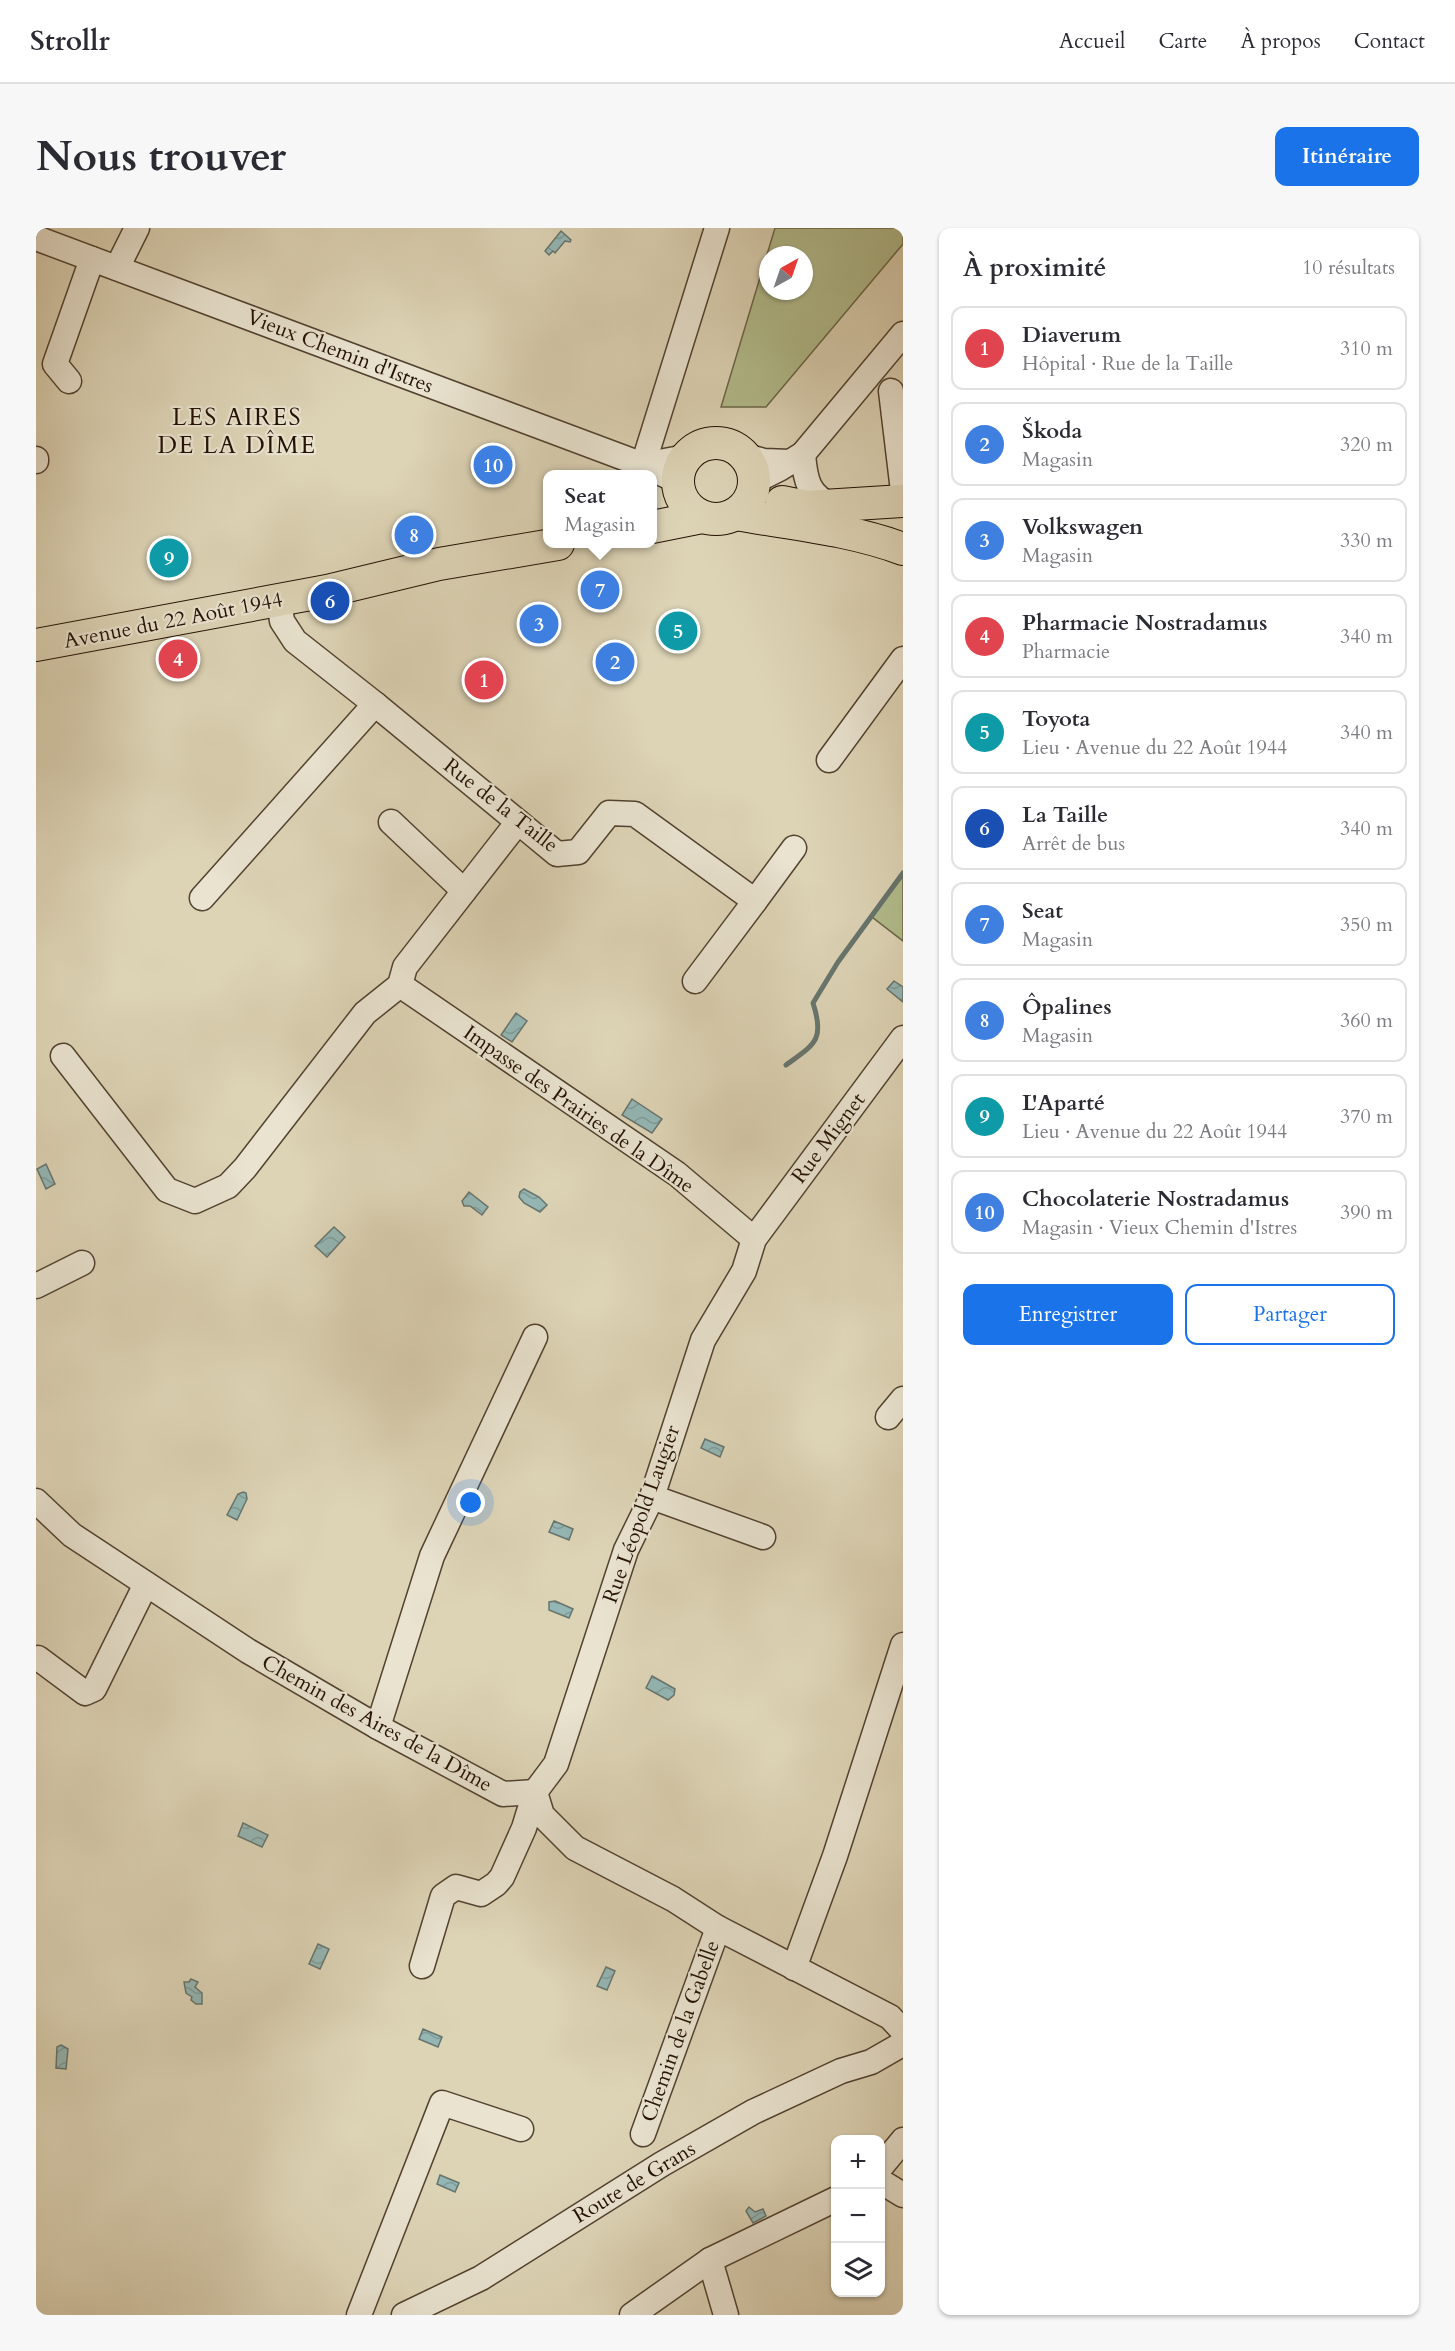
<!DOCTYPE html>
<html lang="fr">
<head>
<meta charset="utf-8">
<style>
	:root { --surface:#fff; --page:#f7f7f7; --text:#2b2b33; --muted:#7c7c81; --line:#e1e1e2; --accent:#1a73e8 }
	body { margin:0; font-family:Cardo,serif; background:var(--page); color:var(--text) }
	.controls { position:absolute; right:18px; bottom:18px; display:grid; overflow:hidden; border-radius:12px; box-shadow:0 2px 4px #0004 }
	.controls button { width:54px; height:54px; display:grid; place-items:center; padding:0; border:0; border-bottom:2px solid var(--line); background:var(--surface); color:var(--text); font:30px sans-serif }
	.compass { position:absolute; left:723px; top:18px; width:54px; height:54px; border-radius:50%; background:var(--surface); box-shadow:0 2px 4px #0004; rotate:40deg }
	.you { position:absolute; left:435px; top:1275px; width:21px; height:21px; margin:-15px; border:4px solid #fff; border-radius:50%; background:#1a73e8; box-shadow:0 0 0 9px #1a73e833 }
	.badge { display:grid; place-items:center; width:39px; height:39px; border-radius:50%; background:var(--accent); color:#fff; font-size:20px; font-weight:700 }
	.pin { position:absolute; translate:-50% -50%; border:3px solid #fff; box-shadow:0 2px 6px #0006 }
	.popup { position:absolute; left:507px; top:242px; width:114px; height:78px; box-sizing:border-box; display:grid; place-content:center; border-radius:12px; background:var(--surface); filter:drop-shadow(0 2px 4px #0005); font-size:20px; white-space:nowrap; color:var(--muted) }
	.popup b { font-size:22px; color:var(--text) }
	.popup::after { content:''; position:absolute; left:50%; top:100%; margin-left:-12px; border:12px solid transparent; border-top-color:var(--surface) }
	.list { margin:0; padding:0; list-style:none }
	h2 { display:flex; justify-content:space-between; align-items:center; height:78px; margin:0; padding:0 24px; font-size:26px }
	h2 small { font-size:20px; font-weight:400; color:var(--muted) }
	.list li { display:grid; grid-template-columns:39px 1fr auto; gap:18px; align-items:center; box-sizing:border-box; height:84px; margin:0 12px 12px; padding:0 12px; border:2px solid var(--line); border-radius:12px }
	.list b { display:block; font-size:22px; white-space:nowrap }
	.list p { margin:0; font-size:20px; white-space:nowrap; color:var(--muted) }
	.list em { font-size:20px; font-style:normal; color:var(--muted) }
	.actions { display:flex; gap:12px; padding:18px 24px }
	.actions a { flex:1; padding:14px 0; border:2px solid var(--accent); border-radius:12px; text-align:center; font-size:21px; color:var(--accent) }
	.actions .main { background:var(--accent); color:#fff }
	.icon { flex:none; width:33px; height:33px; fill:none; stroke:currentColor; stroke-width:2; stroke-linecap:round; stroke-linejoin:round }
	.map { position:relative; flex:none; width:867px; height:2087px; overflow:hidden; border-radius:12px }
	header { display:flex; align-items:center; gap:36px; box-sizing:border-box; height:84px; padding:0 30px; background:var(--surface); border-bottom:2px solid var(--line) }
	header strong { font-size:28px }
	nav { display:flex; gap:33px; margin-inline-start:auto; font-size:21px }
	.intro { display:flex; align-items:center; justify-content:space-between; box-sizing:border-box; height:144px; padding:0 36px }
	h1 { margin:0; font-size:42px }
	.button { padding:15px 27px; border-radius:12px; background:var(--accent); color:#fff; font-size:21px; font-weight:700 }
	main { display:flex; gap:36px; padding:0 36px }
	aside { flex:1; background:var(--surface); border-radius:12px; box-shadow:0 2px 4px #0004 }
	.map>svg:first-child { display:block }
</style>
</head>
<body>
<header>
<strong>Strollr</strong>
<nav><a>Accueil</a><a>Carte</a><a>À propos</a><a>Contact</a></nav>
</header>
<div class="intro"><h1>Nous trouver</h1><a class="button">Itinéraire</a></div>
<main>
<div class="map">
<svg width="867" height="2087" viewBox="0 0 867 2087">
	<defs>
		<pattern id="water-waves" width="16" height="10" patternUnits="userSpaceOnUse" patternTransform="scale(1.5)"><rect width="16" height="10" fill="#94b7b5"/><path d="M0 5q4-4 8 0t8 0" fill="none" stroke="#7f9c9a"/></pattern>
	</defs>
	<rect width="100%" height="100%" fill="#ddd4b6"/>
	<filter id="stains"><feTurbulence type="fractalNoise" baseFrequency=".00333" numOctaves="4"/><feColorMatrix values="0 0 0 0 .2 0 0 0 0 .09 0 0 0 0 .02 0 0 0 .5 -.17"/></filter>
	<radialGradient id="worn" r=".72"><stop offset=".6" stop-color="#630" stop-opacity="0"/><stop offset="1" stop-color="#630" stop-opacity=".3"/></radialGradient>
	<g fill="#b2bc8d" stroke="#6b6748" stroke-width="1.5" fill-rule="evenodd">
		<path d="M739 0H867V16L730 179H685ZM732 27H768V63H732Z"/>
		<path d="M867 648V713L836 689Z"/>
	</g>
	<g fill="url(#water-waves)" stroke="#67756e" stroke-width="1.5">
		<path d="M525 3 535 12 534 14 529 13 519 25 517 23 513 27 509 23Z"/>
		<path d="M858 753 867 759V774L851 761Z"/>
		<path d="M480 785 491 793 476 814 465 807Z"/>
		<path d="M596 871 626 891 616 905 586 887Z"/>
		<path d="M10 936 19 956 10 961 1 941Z"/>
		<path d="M488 961 503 969 511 977 504 984 488 975 483 969 484 964Z"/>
		<path d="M433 964 452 979 446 987 434 978H428L426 973Z"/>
		<path d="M298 999 309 1009 291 1029 279 1018Z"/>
		<path d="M669 1211 688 1219 684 1229 665 1220Z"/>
		<path d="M207 1264 210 1265 211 1271 201 1292 191 1287 202 1266Z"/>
		<path d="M518 1293 537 1301 533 1312 513 1304Z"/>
		<path d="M519 1373 537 1381 533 1390 513 1382V1374Z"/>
		<path d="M616 1448 639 1461 638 1467 632 1472 610 1460Z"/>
		<path d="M207 1595 232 1607 226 1619 202 1608Z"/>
		<path d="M282 1716 293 1721 284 1741 273 1736Z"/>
		<path d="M570 1739 579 1743 571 1762 561 1758Z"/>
		<path d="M155 1751 162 1754 159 1759 166 1765V1776H160L155 1772 156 1769 150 1765 148 1754H153Z"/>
		<path d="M387 1801 406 1809 402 1819 383 1811Z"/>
		<path d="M25 1817 32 1821 30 1841 20 1840 21 1819Z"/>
		<path d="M404 1947 423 1955 419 1964 401 1956Z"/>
		<path d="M713 1979 719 1984 727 1981 730 1988 717 1995 710 1983Z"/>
	</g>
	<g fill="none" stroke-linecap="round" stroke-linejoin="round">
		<path stroke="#67756e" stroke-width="5" d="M750 837C779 816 789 812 777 775L802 734 867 645"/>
		<g stroke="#524230" stroke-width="27">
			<g id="minor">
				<path d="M0 10 607 237 642 253"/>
				<path d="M81 40 101 0"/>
				<path d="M33 153 19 136 56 31"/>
				<path d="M855 163 867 263"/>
				<path d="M767 226C769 251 772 269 798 278"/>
				<path d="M709 228 728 233 754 234"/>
				<path d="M0 233V231"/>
				<path d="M607 237 681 0"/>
				<path d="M607 237 650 229"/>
				<path d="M719 253 743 241 767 226 867 106"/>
				<path d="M243 371 246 393 259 413 339 476 521 626 542 624 573 585 599 586 719 673 659 753"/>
				<path d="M793 532 867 431"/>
				<path d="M355 594 428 663"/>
				<path d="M166 670 339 476"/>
				<path d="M719 673 758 620"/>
				<path d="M364 757 641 946 718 1011"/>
				<path d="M27 828 131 962 159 973 192 958 209 940 329 785 364 757 369 739 482 594"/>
				<path d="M0 1058 46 1035"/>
				<path d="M852 1189 867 1171"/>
				<path d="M616 1269 727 1309"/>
				<path d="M0 1273 36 1307 212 1423 342 1499 467 1566 499 1564 506 1587 539 1620 637 1671 682 1700 854 1789 867 1803"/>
				<path d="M2 1430 49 1465 58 1461 110 1356"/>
				<path d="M342 1499 396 1328 499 1109"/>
				<path d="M386 1738 407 1668 420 1659 445 1666 460 1656 466 1649 488 1600 499 1564 520 1536 590 1322 616 1269 667 1112 708 1043 718 1011 867 810"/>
				<path d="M758 1740 799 1628 867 1417"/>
				<path d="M607 1906 682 1700"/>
				<path d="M844 1940 867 1912"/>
				<path d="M844 1953 867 1967"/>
				<path d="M674 2032 690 2087"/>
				<path d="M323 2087 406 1875 485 1901"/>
				<path d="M368 2087 445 2050 626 1936 717 1884 805 1843 835 1834 863 1818"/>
				<path d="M596 2087 674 2032 800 1971"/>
			</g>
		</g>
		<g stroke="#241204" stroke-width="34">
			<g id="major">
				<circle cx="680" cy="253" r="38"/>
				<path d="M746 274 771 279 867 273"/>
				<path d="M700 286C755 296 814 301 867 321"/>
				<path d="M616 299 666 289"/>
				<path d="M0 417 291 363 403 336 522 316"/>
			</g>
		</g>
		<use href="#minor" stroke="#e9e3d0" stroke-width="24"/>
		<use href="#major" stroke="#ddd4b6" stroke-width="32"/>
	</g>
	<g text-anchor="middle" stroke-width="4.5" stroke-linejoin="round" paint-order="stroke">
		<g font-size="21" fill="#241204" stroke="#e9e3d0">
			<text transform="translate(304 123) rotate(21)" y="7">Vieux Chemin d'Istres</text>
			<text transform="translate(137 392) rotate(-11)" y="7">Avenue du 22 Août 1944</text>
			<text transform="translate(465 577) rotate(38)" y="7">Rue de la Taille</text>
			<text transform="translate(543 881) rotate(35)" y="7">Impasse des Prairies de la Dîme</text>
			<text transform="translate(792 910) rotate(-53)" y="7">Rue Mignet</text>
			<text transform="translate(605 1286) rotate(-70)" y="7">Rue Léopold Laugier</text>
			<text transform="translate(341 1495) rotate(29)" y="7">Chemin des Aires de la Dîme</text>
			<text transform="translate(644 1803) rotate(-70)" y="7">Chemin de la Gabelle</text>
			<text transform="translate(598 1954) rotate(-31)" y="7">Route de Grans</text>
		</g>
		<g font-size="24" letter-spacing="1.5" fill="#241204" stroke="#e9e3d0">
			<text x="201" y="197">LES AIRES<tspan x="201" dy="28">DE LA DÎME</tspan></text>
		</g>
	</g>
	<rect width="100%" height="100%" filter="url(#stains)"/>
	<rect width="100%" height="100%" fill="url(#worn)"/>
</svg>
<div class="controls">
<button>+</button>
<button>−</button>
<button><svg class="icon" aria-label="layers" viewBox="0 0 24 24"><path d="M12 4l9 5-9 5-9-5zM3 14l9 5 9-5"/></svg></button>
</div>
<svg class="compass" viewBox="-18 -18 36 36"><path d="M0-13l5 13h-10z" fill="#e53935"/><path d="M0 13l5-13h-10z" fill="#7c7c81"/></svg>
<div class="you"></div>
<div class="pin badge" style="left:448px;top:452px;background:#e0444e">1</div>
<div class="pin badge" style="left:579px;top:434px;background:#3f7fe0">2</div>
<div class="pin badge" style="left:503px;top:396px;background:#3f7fe0">3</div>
<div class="pin badge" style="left:142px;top:431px;background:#e0444e">4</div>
<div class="pin badge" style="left:642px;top:403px;background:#0f9aa8">5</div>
<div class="pin badge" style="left:294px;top:373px;background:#1a4fb4">6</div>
<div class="pin badge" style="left:564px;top:362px;background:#3f7fe0">7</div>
<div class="popup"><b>Seat</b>Magasin</div>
<div class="pin badge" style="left:378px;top:307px;background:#3f7fe0">8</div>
<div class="pin badge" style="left:133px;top:330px;background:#0f9aa8">9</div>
<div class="pin badge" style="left:457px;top:237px;background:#3f7fe0">10</div>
</div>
<aside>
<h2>À proximité<small>10 résultats</small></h2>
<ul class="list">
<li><span class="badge" style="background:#e0444e">1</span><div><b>Diaverum</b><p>Hôpital · Rue de la Taille</p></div><em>310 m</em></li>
<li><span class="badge" style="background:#3f7fe0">2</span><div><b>Škoda</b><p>Magasin</p></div><em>320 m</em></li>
<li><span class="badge" style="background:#3f7fe0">3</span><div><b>Volkswagen</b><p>Magasin</p></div><em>330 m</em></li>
<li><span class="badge" style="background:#e0444e">4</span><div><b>Pharmacie Nostradamus</b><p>Pharmacie</p></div><em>340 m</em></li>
<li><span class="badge" style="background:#0f9aa8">5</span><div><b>Toyota</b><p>Lieu · Avenue du 22 Août 1944</p></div><em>340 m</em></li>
<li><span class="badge" style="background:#1a4fb4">6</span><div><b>La Taille</b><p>Arrêt de bus</p></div><em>340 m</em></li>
<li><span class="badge" style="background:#3f7fe0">7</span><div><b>Seat</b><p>Magasin</p></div><em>350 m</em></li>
<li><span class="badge" style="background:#3f7fe0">8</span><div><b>Ôpalines</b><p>Magasin</p></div><em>360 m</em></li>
<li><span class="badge" style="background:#0f9aa8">9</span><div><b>L'Aparté</b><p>Lieu · Avenue du 22 Août 1944</p></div><em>370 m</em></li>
<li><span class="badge" style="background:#3f7fe0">10</span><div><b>Chocolaterie Nostradamus</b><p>Magasin · Vieux Chemin d'Istres</p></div><em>390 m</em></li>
</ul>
<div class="actions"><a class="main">Enregistrer</a><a>Partager</a></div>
</aside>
</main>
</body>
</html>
